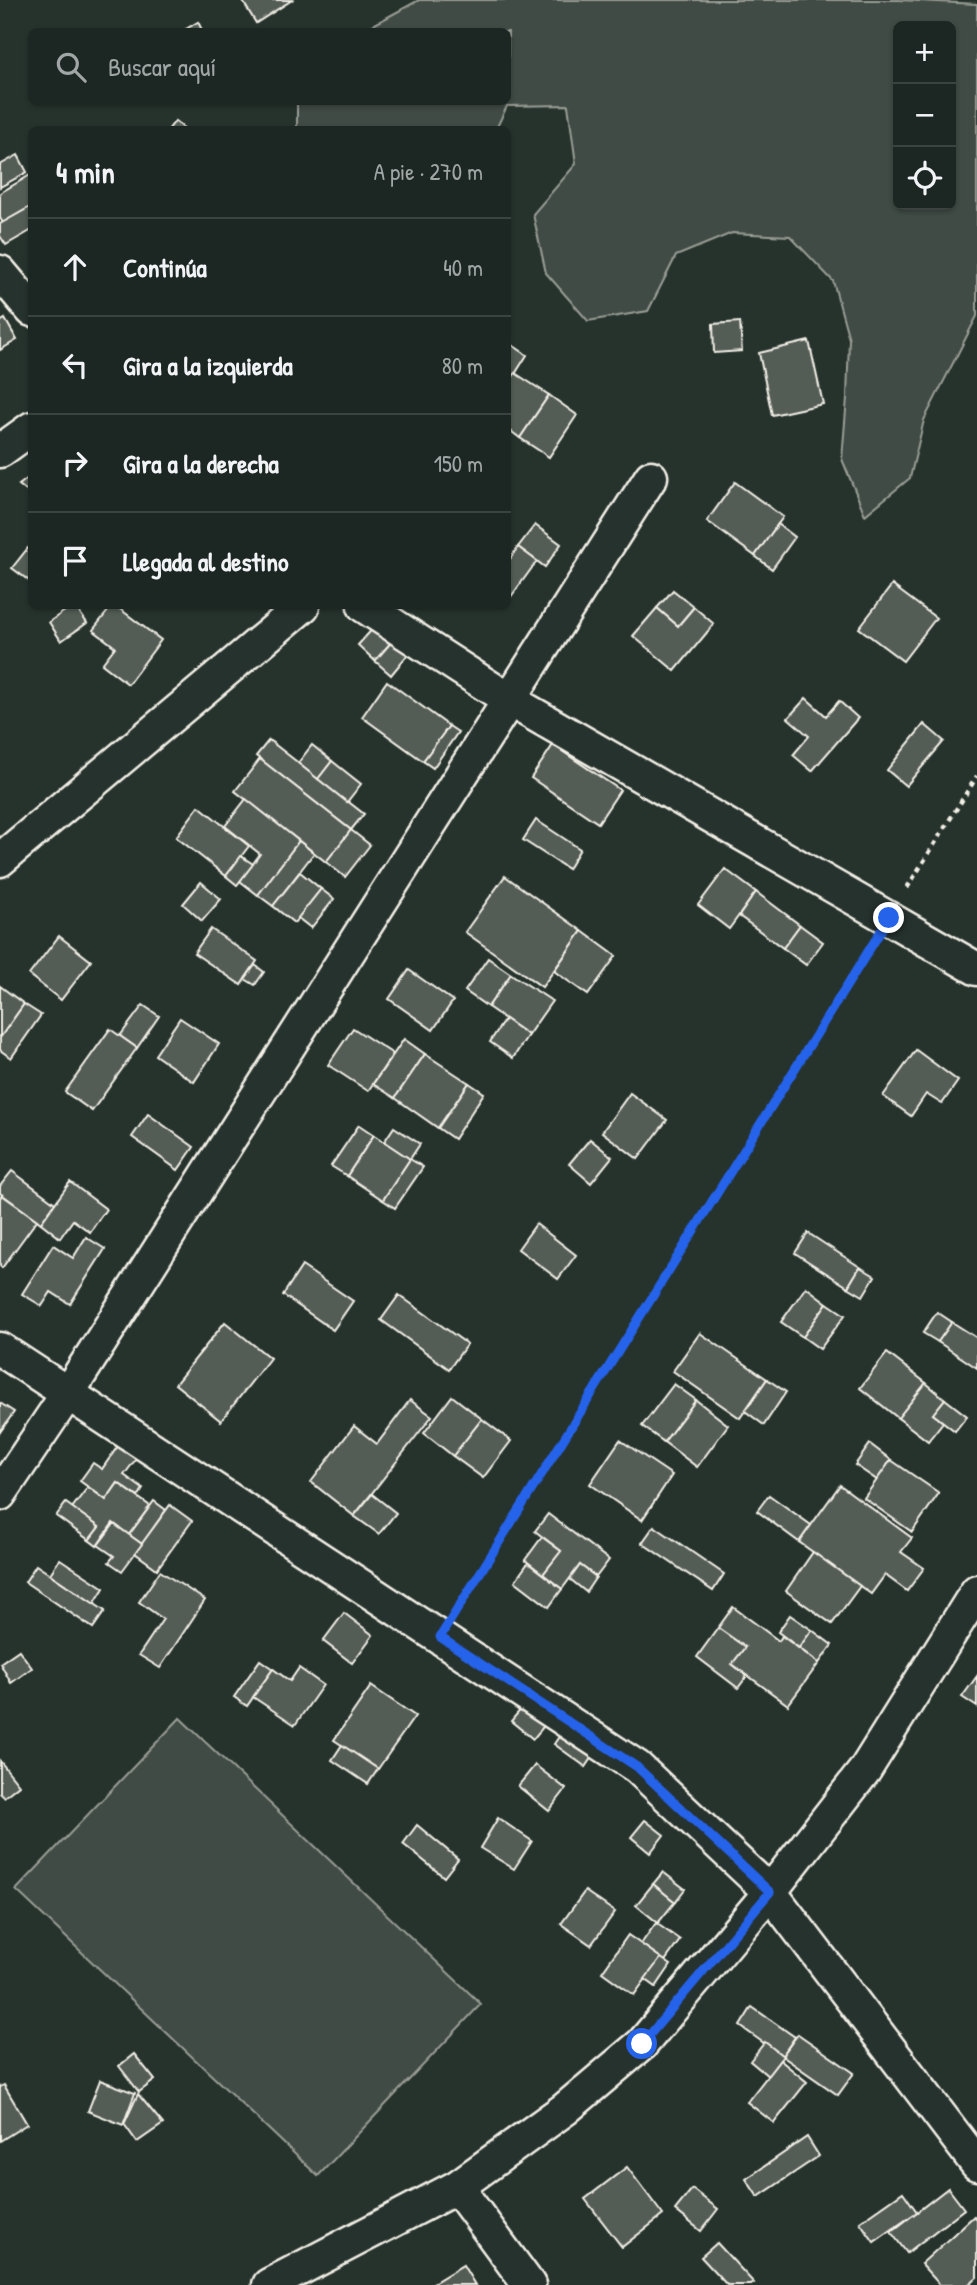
<!DOCTYPE html>
<html lang="es">
<head>
<meta charset="utf-8">
<style>
	:root { --surface:#1c2622; --page:#29322f; --text:#f1f3f6; --muted:#a0a5a5; --line:#3a4340 }
	body { margin:0; font-family:"Patrick Hand",sans-serif; background:var(--page); color:var(--text) }
	.controls { position:absolute; right:21px; top:21px; display:grid; overflow:hidden; border-radius:10px; box-shadow:0 2px 5px #0004 }
	.controls button { width:63px; height:63px; display:grid; place-items:center; padding:0; border:0; border-bottom:2px solid var(--line); background:var(--surface); color:var(--text); font:35px sans-serif }
	.stop { position:absolute; width:21px; height:21px; margin:-16px; border:5px solid #2563eb; border-radius:50%; background:#fff }
	.stop.end { background:#2563eb; border-color:#fff; box-shadow:0 2px 7px #0008 }
	.list { margin:0; padding:0; list-style:none }
	h2 { display:flex; justify-content:space-between; align-items:center; height:91px; margin:0; padding:0 28px; font-size:30px }
	h2 small { font-size:23px; font-weight:400; color:var(--muted) }
	.list li { display:grid; grid-template-columns:46px 1fr auto; gap:21px; align-items:center; box-sizing:border-box; height:98px; padding:0 28px; border-top:2px solid var(--line) }
	.list b { display:block; font-size:26px; white-space:nowrap }
	.list em { font-size:23px; font-style:normal; color:var(--muted) }
	.icon { flex:none; width:38px; height:38px; fill:none; stroke:currentColor; stroke-width:2; stroke-linecap:round; stroke-linejoin:round }
	.map { position:relative; flex:none; width:977px; height:2285px; overflow:hidden }
	.search { position:absolute; background:var(--surface); box-shadow:0 2px 5px #0004; left:28px; top:28px; width:483px; height:77px; display:flex; align-items:center; gap:18px; box-sizing:border-box; padding:0 24px; border-radius:10px; color:var(--muted); font-size:26px }
	.panel { position:absolute; background:var(--surface); box-shadow:0 2px 5px #0004; left:28px; top:126px; width:483px; height:483px; border-radius:10px }
	.map>svg:first-child { display:block }
</style>
</head>
<body>
<div class="map">
<svg width="977" height="2285" viewBox="0 0 977 2285">
	<rect width="100%" height="100%" fill="#26332d"/>
	<filter id="ink" filterUnits="userSpaceOnUse"><feTurbulence type="fractalNoise" baseFrequency=".0143" numOctaves="2"/><feDisplacementMap in="SourceGraphic" scale="14" xChannelSelector="R" yChannelSelector="G"/><feConvolveMatrix kernelMatrix="1 2 1 2 8 2 1 2 1" color-interpolation-filters="sRGB"/></filter>
	<g filter="url(#ink)">
		<g fill="#414b45" stroke="#9a9e96" stroke-width="2" fill-rule="evenodd">
			<path d="M419 0H899L977 4V316L924 420 910 478 865 515 842 459 847 398 849 339 833 281 790 236 732 233 676 256 648 311 588 321 546 273 533 214 576 164 568 105 507 106 496 129H297V102H508V32L362 31ZM898 26H951V205H898Z"/>
			<path d="M180 1718 481 2004 318 2176 16 1890Z"/>
		</g>
		<g fill="#525c55" stroke="#f4f1e8" stroke-width="2">
			<path d="M242 0H292L256 23Z"/>
			<path d="M198 22 203 32H181Z"/>
			<path d="M175 121 186 130H168Z"/>
			<path d="M18 155 27 172 0 187V165Z"/>
			<path d="M32 174V206L3 223 0 218V193Z"/>
			<path d="M32 206V230L6 245 0 236V224Z"/>
			<path d="M5 319 17 340 0 350V322Z"/>
			<path d="M740 322 742 351 714 353 713 324Z"/>
			<path d="M809 341 823 404 772 415 759 353Z"/>
			<path d="M508 342 527 355 508 385Z"/>
			<path d="M515 373 549 395 520 438 508 429V385Z"/>
			<path d="M549 395 577 415 549 457 520 438Z"/>
			<path d="M32 475V495L19 485Z"/>
			<path d="M735 482 783 517 755 556 707 521Z"/>
			<path d="M778 524 795 537 772 569 755 556Z"/>
			<path d="M535 525 561 544 545 567 518 547Z"/>
			<path d="M518 547 537 561 510 598 508 596V562Z"/>
			<path d="M28 548 32 551V583L12 568Z"/>
			<path d="M892 585 936 618 903 661 859 628Z"/>
			<path d="M673 590 694 607 678 626 657 608Z"/>
			<path d="M72 606H75L87 623 61 641 49 622Z"/>
			<path d="M112 606H116L161 640 128 684 102 664 115 647 93 630Z"/>
			<path d="M694 607 714 624 675 671 633 636 657 608 678 626Z"/>
			<path d="M377 624 394 639 375 661 358 645Z"/>
			<path d="M394 639 409 653 391 675 375 661Z"/>
			<path d="M387 681 449 726 423 761 362 717Z"/>
			<path d="M806 698 826 716 839 701 858 718 812 771 793 755 809 736 788 718Z"/>
			<path d="M924 724 944 741 906 786 887 770Z"/>
			<path d="M449 726 458 732 433 768 423 761Z"/>
			<path d="M269 740 364 814 351 830 256 756Z"/>
			<path d="M312 745 332 761 318 779 298 763Z"/>
			<path d="M553 745 620 790 598 823 531 778Z"/>
			<path d="M260 759 351 830 326 862 235 791Z"/>
			<path d="M332 761 361 784 347 802 318 779Z"/>
			<path d="M246 799 299 841 258 895 240 881 260 854 225 826Z"/>
			<path d="M199 806 249 846 226 876 176 837Z"/>
			<path d="M536 820 580 849 568 869 523 840Z"/>
			<path d="M351 830 370 845 345 877 326 862Z"/>
			<path d="M299 841 314 853 273 906 258 895Z"/>
			<path d="M241 856 253 864 237 885 226 876Z"/>
			<path d="M725 869 756 892 729 929 698 905Z"/>
			<path d="M300 872 321 889 294 923 273 906Z"/>
			<path d="M505 876 582 931 542 987 465 932Z"/>
			<path d="M201 882 221 899 202 921 183 904Z"/>
			<path d="M321 889 334 899 311 928 298 918Z"/>
			<path d="M756 892 800 925 783 948 739 916Z"/>
			<path d="M800 925 823 942 806 965 783 948Z"/>
			<path d="M211 929 257 961 241 985 194 953Z"/>
			<path d="M582 931 616 956 588 995 554 971Z"/>
			<path d="M59 936 91 961 61 1000 29 975Z"/>
			<path d="M488 958 511 974 488 1007 465 991Z"/>
			<path d="M255 965 264 972 255 985 245 979Z"/>
			<path d="M409 970 453 1001 433 1030 389 999Z"/>
			<path d="M511 974 552 1001 528 1035 488 1007Z"/>
			<path d="M0 986 24 1004 0 1038Z"/>
			<path d="M24 1004 41 1015 11 1058 0 1050V1038Z"/>
			<path d="M143 1005 159 1016 137 1048 120 1036Z"/>
			<path d="M180 1018 219 1044 194 1082 155 1055Z"/>
			<path d="M505 1019 528 1035 513 1058 490 1042Z"/>
			<path d="M353 1028 393 1054 368 1091 328 1065Z"/>
			<path d="M110 1029 137 1048 92 1111 65 1092Z"/>
			<path d="M404 1039 425 1054 395 1098 373 1084Z"/>
			<path d="M916 1050 958 1081 942 1104 926 1094 911 1116 883 1096Z"/>
			<path d="M425 1054 469 1083 438 1128 395 1098Z"/>
			<path d="M469 1083 484 1093 454 1139 438 1128Z"/>
			<path d="M630 1093 667 1120 638 1159 602 1132Z"/>
			<path d="M148 1114 194 1147 178 1170 132 1137Z"/>
			<path d="M359 1125 374 1135 347 1176 331 1166Z"/>
			<path d="M394 1127 420 1144 410 1159 384 1142Z"/>
			<path d="M374 1135 410 1159 383 1200 347 1176Z"/>
			<path d="M590 1139 612 1157 591 1183 569 1164Z"/>
			<path d="M410 1159 423 1167 395 1208 383 1200Z"/>
			<path d="M12 1171 55 1203 41 1223 0 1193V1186Z"/>
			<path d="M70 1182 106 1209 90 1232 73 1220 60 1238 41 1223Z"/>
			<path d="M2 1195 37 1220 2 1268 0 1266V1198Z"/>
			<path d="M536 1224 576 1255 558 1279 518 1249Z"/>
			<path d="M808 1233 860 1267 848 1287 795 1253Z"/>
			<path d="M86 1237 105 1249 70 1304 51 1292 42 1306 22 1294 53 1245 73 1258Z"/>
			<path d="M302 1266 353 1301 333 1330 283 1295Z"/>
			<path d="M860 1267 875 1276 863 1296 848 1287Z"/>
			<path d="M806 1287 827 1303 803 1337 781 1322Z"/>
			<path d="M399 1295 467 1344 449 1369 381 1320Z"/>
			<path d="M827 1303 845 1315 820 1349 803 1337Z"/>
			<path d="M937 1312 952 1322 938 1342 923 1333Z"/>
			<path d="M225 1322 270 1358 221 1421 175 1384Z"/>
			<path d="M952 1322 977 1338V1368L938 1342Z"/>
			<path d="M700 1333 767 1379 740 1418 673 1371Z"/>
			<path d="M887 1353 926 1383 898 1418 860 1388Z"/>
			<path d="M767 1379 786 1392 764 1425 745 1411Z"/>
			<path d="M926 1383 945 1399 933 1414 943 1422 928 1441 898 1418Z"/>
			<path d="M674 1384 696 1400 664 1442 642 1426Z"/>
			<path d="M452 1396 482 1419 453 1456 424 1433Z"/>
			<path d="M945 1399 967 1416 955 1431 933 1414Z"/>
			<path d="M410 1400 432 1416 354 1516 311 1482 354 1426 377 1444Z"/>
			<path d="M696 1400 728 1425 697 1467 664 1442Z"/>
			<path d="M0 1403 14 1412 0 1432Z"/>
			<path d="M482 1419 511 1441 483 1478 453 1456Z"/>
			<path d="M620 1440 672 1475 642 1520 590 1484Z"/>
			<path d="M870 1444 891 1460 877 1480 855 1465Z"/>
			<path d="M118 1446 136 1459 124 1475 143 1489 138 1497 118 1483 106 1500 80 1481 93 1463 102 1469Z"/>
			<path d="M891 1460 939 1493 912 1532 864 1498Z"/>
			<path d="M118 1483 150 1506 129 1535 113 1523 97 1546 89 1540 99 1527 72 1508 88 1487 106 1500Z"/>
			<path d="M840 1485 912 1538 901 1552 924 1568 907 1591 885 1575 871 1594 799 1542Z"/>
			<path d="M372 1494 396 1513 379 1534 354 1516Z"/>
			<path d="M769 1495 811 1525 799 1542 757 1511Z"/>
			<path d="M154 1501 166 1510 142 1544 129 1535Z"/>
			<path d="M66 1503 99 1527 89 1540 56 1516Z"/>
			<path d="M170 1505 192 1521 157 1569 135 1553Z"/>
			<path d="M548 1514 609 1560 596 1577 580 1565 562 1589 543 1574 561 1551 535 1531Z"/>
			<path d="M114 1524 142 1544 122 1571 109 1562 114 1556 98 1545Z"/>
			<path d="M654 1526 724 1574 713 1591 642 1543Z"/>
			<path d="M542 1537 561 1551 543 1574 525 1560Z"/>
			<path d="M813 1552 860 1586 832 1624 786 1591Z"/>
			<path d="M60 1559 104 1588 94 1604 50 1574Z"/>
			<path d="M528 1563 562 1589 549 1607 515 1581Z"/>
			<path d="M36 1565 105 1611 93 1628 25 1582Z"/>
			<path d="M580 1565 596 1577 586 1592 570 1579Z"/>
			<path d="M160 1571 205 1600 160 1668 139 1655 163 1619 139 1602Z"/>
			<path d="M733 1607 779 1641 782 1636 819 1663 788 1705 732 1664 745 1647 718 1628Z"/>
			<path d="M344 1613 373 1635 352 1663 323 1641Z"/>
			<path d="M790 1615 812 1630 799 1648 778 1632Z"/>
			<path d="M718 1628 745 1647 732 1664 747 1676 738 1688 697 1657Z"/>
			<path d="M812 1630 832 1645 819 1663 799 1648Z"/>
			<path d="M19 1650 32 1668 11 1683 0 1663Z"/>
			<path d="M260 1660 273 1669 247 1706 234 1697Z"/>
			<path d="M299 1668 323 1685 295 1725 253 1697 273 1669 290 1681Z"/>
			<path d="M977 1676V1707L962 1697Z"/>
			<path d="M371 1686 415 1716 378 1769 334 1740Z"/>
			<path d="M527 1702 549 1720 533 1739 511 1721Z"/>
			<path d="M567 1725 599 1748 586 1767 554 1744Z"/>
			<path d="M342 1745 378 1769 368 1784 332 1760Z"/>
			<path d="M0 1761 19 1785 4 1797 0 1793Z"/>
			<path d="M535 1765 566 1789 549 1811 518 1786Z"/>
			<path d="M498 1818 532 1841 514 1869 480 1848Z"/>
			<path d="M645 1820 664 1835 650 1853 631 1837Z"/>
			<path d="M417 1825 458 1859 444 1877 403 1844Z"/>
			<path d="M663 1872 685 1889 675 1902 653 1884Z"/>
			<path d="M653 1884 675 1902 658 1923 636 1905Z"/>
			<path d="M585 1891 615 1912 591 1945 561 1924Z"/>
			<path d="M656 1923 680 1940 665 1961 641 1944Z"/>
			<path d="M628 1935 661 1958 634 1995 602 1972Z"/>
			<path d="M661 1958 671 1965 656 1987 645 1979Z"/>
			<path d="M752 2007 795 2037 782 2056 740 2026Z"/>
			<path d="M798 2034 854 2073 838 2095 782 2056Z"/>
			<path d="M765 2042 783 2056 768 2076 750 2061Z"/>
			<path d="M134 2054 155 2080 139 2092 119 2066Z"/>
			<path d="M780 2060 807 2082 774 2123 747 2102Z"/>
			<path d="M100 2080 135 2093 123 2125 88 2111Z"/>
			<path d="M4 2085 27 2124 0 2141V2087Z"/>
			<path d="M138 2094 163 2124 137 2142 124 2124Z"/>
			<path d="M807 2137 819 2156 758 2197 746 2179Z"/>
			<path d="M627 2167 663 2215 622 2247 585 2199Z"/>
			<path d="M948 2188 964 2209 907 2253 891 2232Z"/>
			<path d="M692 2189 718 2209 701 2231 675 2210Z"/>
			<path d="M903 2192 917 2212 874 2242 860 2222Z"/>
			<path d="M974 2216 977 2219V2277L968 2285H940L921 2264Z"/>
			<path d="M717 2243 754 2283 751 2285H727L701 2257Z"/>
			<path d="M463 2265 475 2285H430Z"/>
		</g>
		<g fill="none" stroke-linecap="round" stroke-linejoin="round">
			<g stroke="#f4f1e8" stroke-width="37">
				<g id="street">
					<path d="M0 272 32 310"/>
					<path d="M0 451 32 428"/>
					<path d="M364 606 511 701 977 969"/>
					<path d="M0 860 303 606"/>
					<path d="M0 1349 637 1767 770 1892 977 2164"/>
					<path d="M0 1494 68 1393 651 477"/>
					<path d="M457 2187 529 2285"/>
					<path d="M269 2285 457 2187 565 2109 642 2044 770 1892 865 1770 977 1591"/>
				</g>
			</g>
			<g stroke="#f4f1e8" stroke-width="4.5" stroke-dasharray="5 5" stroke-linecap="butt">
				<path d="M907 888 977 776"/>
				<path d="M457 1610 871 946"/>
			</g>
			<use href="#street" stroke="#26332d" stroke-width="32"/>
		</g>
	</g>
	<g fill="none" stroke-linecap="round" stroke-linejoin="round" filter="url(#ink)">
		<path stroke="#2563eb" stroke-width="9" d="M642 2044 770 1892 637 1767 440 1637 889 918"/>
	</g>
</svg>
<div class="controls">
<button>+</button>
<button>−</button>
<button><svg class="icon" aria-label="locate" viewBox="0 0 24 24"><circle cx="12" cy="12" r="6"/><path d="M12 2v4M12 18v4M2 12h4M18 12h4"/></svg></button>
</div>
<div class="stop" style="left:642px;top:2044px"></div>
<div class="stop end" style="left:889px;top:918px"></div>
<div class="search"><svg class="icon" aria-label="search" viewBox="0 0 24 24"><circle cx="10" cy="10" r="6"/><path d="M15 15l6 6"/></svg>Buscar aquí</div>
<section class="panel">
<h2>4 min<small>A pie · 270 m</small></h2>
<ul class="list">
<li><svg class="icon" aria-label="ahead" viewBox="0 0 24 24"><path d="M12 20V5M6 11l6-6 6 6"/></svg><div><b>Continúa</b></div><em>40 m</em></li>
<li><svg class="icon" aria-label="left" viewBox="0 0 24 24"><path d="M17 20v-9H6M10 6l-5 5 5 5"/></svg><div><b>Gira a la izquierda</b></div><em>80 m</em></li>
<li><svg class="icon" aria-label="right" viewBox="0 0 24 24"><path d="M7 20v-9h11M14 6l5 5-5 5"/></svg><div><b>Gira a la derecha</b></div><em>150 m</em></li>
<li><svg class="icon" aria-label="arrive" viewBox="0 0 24 24"><path d="M6 21V4h12l-3 4 3 4H6"/></svg><div><b>Llegada al destino</b></div></li>
</ul>
</section>
</div>
</body>
</html>
